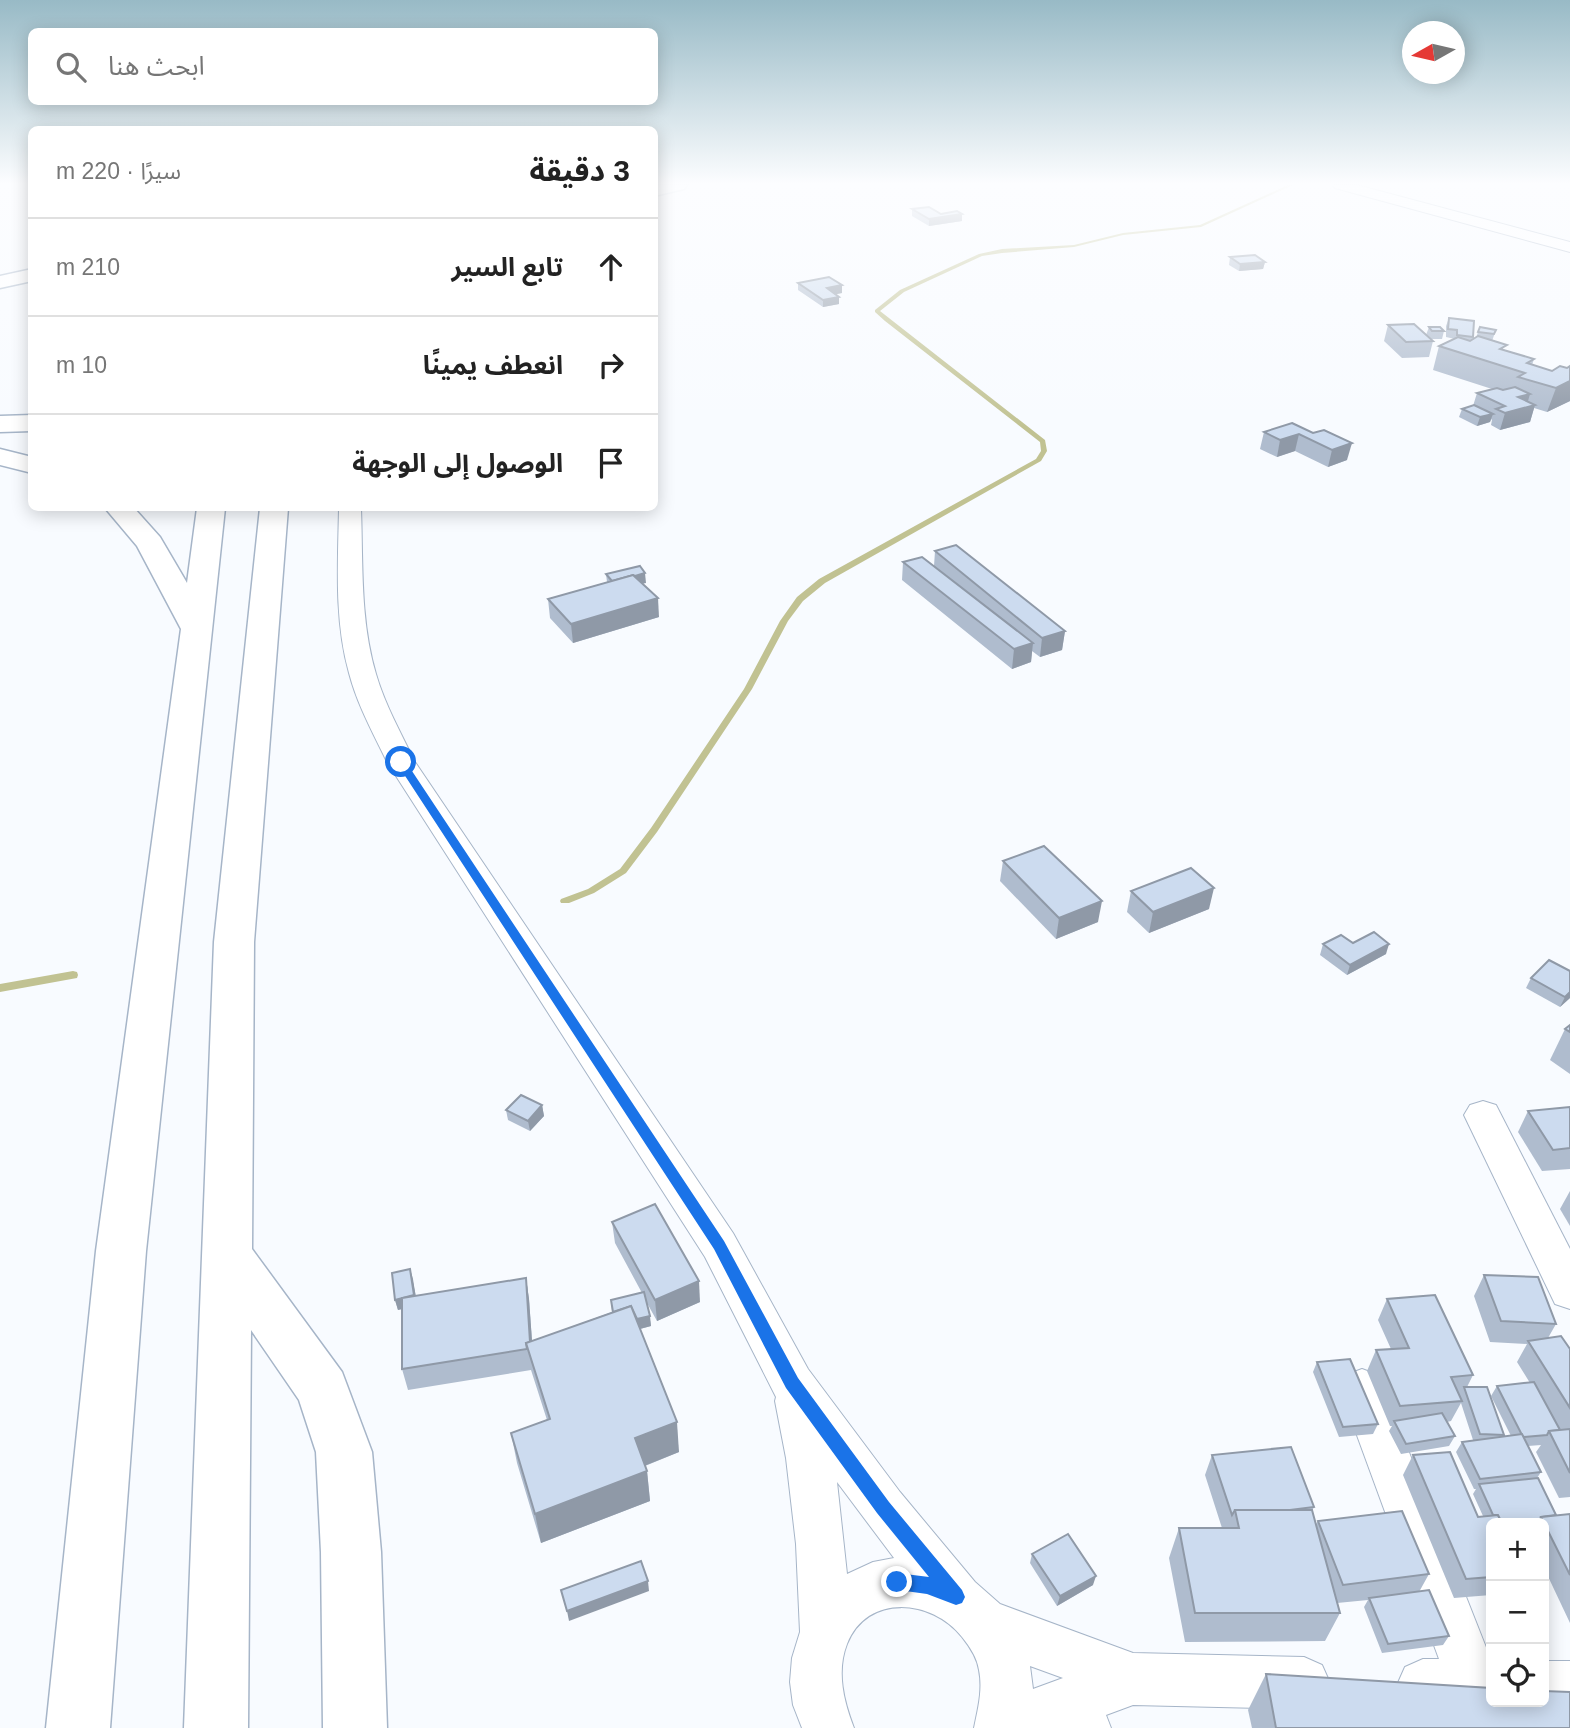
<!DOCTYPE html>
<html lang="ar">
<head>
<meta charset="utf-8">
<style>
	:root { --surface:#fff; --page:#f6f6f6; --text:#222; --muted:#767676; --line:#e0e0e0 }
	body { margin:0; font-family:Arial,"Noto Sans Arabic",sans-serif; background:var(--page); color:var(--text); direction:rtl }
	.controls { position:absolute; right:21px; bottom:21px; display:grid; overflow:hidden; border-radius:10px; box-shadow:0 4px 18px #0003 }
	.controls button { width:63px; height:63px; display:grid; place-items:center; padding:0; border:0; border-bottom:2px solid var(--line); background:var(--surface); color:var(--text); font:35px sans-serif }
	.compass { position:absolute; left:1402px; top:21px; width:63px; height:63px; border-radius:50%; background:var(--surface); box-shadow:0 4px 18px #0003; rotate:262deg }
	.stop { position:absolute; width:21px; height:21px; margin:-16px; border:5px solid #1a73e8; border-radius:50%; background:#fff }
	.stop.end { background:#1a73e8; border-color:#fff; box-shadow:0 2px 7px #0008 }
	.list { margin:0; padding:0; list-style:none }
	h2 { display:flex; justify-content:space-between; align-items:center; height:91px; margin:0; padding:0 28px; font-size:30px }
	h2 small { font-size:23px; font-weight:400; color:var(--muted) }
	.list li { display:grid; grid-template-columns:46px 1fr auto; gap:21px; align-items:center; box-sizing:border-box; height:98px; padding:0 28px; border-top:2px solid var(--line) }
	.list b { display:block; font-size:26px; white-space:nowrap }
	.list em { font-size:23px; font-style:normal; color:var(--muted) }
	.icon { flex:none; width:38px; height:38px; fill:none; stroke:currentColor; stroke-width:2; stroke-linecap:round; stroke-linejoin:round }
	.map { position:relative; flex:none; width:1570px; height:1728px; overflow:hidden; direction:ltr }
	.search { position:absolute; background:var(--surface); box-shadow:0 4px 18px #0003; left:28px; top:28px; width:630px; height:77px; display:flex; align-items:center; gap:18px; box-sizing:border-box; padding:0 24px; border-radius:10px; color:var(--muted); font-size:26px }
	.panel { position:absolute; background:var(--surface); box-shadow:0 4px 18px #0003; left:28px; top:126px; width:630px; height:385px; border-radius:10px; direction:rtl }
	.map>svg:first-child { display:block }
</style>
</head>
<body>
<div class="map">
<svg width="1570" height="1728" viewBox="0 0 1570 1728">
	<rect width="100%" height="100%" fill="#f8fbff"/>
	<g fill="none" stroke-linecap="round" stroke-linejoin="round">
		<g fill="#c1c292" fill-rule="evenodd">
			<path d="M1288 185H1293L1201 227 1123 235 1074 247 1002 253 982 256 904 292 880 311 1045 440 1047 451 1041 461 825 583 803 601 788 621 752 689 657 832 626 873 594 893 569 903H561L560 901 561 899 588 889 620 869 651 828 744 689 780 621 797 597 819 579 1036 459 1041 451 1040 442 885 321 875 312V310L900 290 979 254 1002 249 1074 245 1123 233 1200 225Z"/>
			<path d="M73 971 77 972 78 975 77 978 0 992V984Z"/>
		</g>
		<g stroke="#a6b5c8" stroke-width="2">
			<g id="minor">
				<path d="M1333 185H1357L1570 242V252L1335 188Z"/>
				<path d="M339 508H361C363 563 360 620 376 674 385 705 401 733 415 762L733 1233 808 1369 900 1492 975 1582 1000 1604 1133 1653 1304 1657 1322 1665 1330 1683 1322 1701 1304 1709 1133 1705 1106 1715 1111 1728H974C978 1708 983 1690 979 1670 977 1657 970 1647 962 1637 932 1599 867 1593 847 1644 836 1672 844 1702 854 1728H802L793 1705 790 1682 792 1658 800 1632 796 1544 786 1458 775 1401 776 1397 705 1257 387 762C373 733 357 704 349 673 334 620 338 563 339 508ZM837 1482 894 1558 873 1562 847 1574ZM1030 1666 1063 1678 1033 1689Z"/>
				<path d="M1483 1101 1496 1105 1570 1249V1309L1555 1304 1464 1115 1470 1105Z"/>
				<path d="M1362 1369 1378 1375 1384 1389 1491 1660V1702H1510C1492 1720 1428 1713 1405 1703L1397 1685 1405 1667 1423 1659H1439L1340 1389 1346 1375Z"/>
				<path d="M1544 1661H1570V1713H1544L1526 1705 1524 1702H1544Z"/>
			</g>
		</g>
		<g stroke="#a6b5c8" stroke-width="3">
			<path id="major" d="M654 185H687L684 189 654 196Z"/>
		</g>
		<g stroke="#a6b5c8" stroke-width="3">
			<g id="highway">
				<path d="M32 269V281L0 288V276Z"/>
				<path d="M32 415V431L0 432V416Z"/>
				<path d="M0 449 32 457V473L0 465Z"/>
				<path d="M105 508H134L160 537 187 583 197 508H225L146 1251 110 1728H46L96 1251 181 629 137 546Z"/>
				<path d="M260 508H288L254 942 252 1249 342 1372 372 1452 381 1552 387 1728H323L321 1552 316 1452 299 1400 251 1330 248 1728H184L214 942Z"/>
			</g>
		</g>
		<use href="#minor" fill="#fff" fill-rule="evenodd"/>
		<use href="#major" fill="#fff" fill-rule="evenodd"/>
		<use href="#highway" fill="#fff" fill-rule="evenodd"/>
	</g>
	<g fill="#afbcce">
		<path d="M912 209 941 214 962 221 929 226 912 216Z"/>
		<path d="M1230 257 1265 262 1263 269 1239 271 1229 265Z"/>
		<path d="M798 283 842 293 835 294 839 304 823 307 798 290Z"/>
		<path d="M1449 318 1473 337V340L1476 338 1478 332 1496 330 1492 341 1505 350 1534 359 1532 365 1552 371 1567 368 1570 366V401L1547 412 1534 408 1530 422 1500 430 1491 425 1492 420 1491 419 1490 422 1477 426 1459 417 1462 409 1473 406 1477 393 1492 389 1433 370 1439 346 1455 339 1446 337V326Z"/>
		<path d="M1388 325 1433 341 1429 357 1402 358 1384 341Z"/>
		<path d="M1429 327 1444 331 1442 339H1430L1426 335Z"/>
		<path d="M1292 423 1347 460 1328 467 1295 451 1277 457 1260 449 1264 432Z"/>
		<path d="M935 551 1065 631 1062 650 1040 657 1032 651 1031 662 1012 669 902 580 903 562 934 566Z"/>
		<path d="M606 574 646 583H643L659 617 573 643 550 618 548 599 607 582Z"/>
		<path d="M1003 861 1098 922 1056 939 1000 881Z"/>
		<path d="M1131 891 1209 909 1149 933 1127 912Z"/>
		<path d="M1353 943 1386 954 1347 975 1320 955 1323 944Z"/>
		<path d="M1531 978 1570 998 1560 1007 1526 988Z"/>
		<path d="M1570 1025V1074L1550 1060 1565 1029Z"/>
		<path d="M542 1105 544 1116 530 1131 508 1120 506 1110Z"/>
		<path d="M1570 1107V1169L1542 1171 1518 1132 1528 1111Z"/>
		<path d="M1570 1191V1226L1560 1209Z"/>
		<path d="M612 1222 700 1302 657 1321 647 1303 651 1326 640 1329 679 1452 645 1466 647 1471 650 1501 541 1543 517 1463 511 1433 547 1420 531 1370 408 1390 402 1369V1309L398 1310 395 1300 410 1269 416 1296 526 1278 529 1299 532 1341 612 1312 611 1301 642 1293 615 1243Z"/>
		<path d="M1484 1275 1556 1324 1548 1338 1570 1349V1497L1559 1498 1536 1452 1541 1445 1528 1446 1541 1472 1537 1478 1556 1515 1570 1514V1623L1544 1568V1523H1491V1595L1454 1598 1403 1475 1413 1455 1478 1517 1483 1516 1473 1494 1476 1489H1474L1456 1452 1462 1442 1473 1440 1461 1403 1451 1421 1447 1422 1455 1436 1449 1446 1401 1454 1389 1431 1392 1426H1390L1367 1371 1376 1350 1391 1349 1378 1320 1387 1299 1473 1375 1467 1387 1504 1435V1436H1511L1491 1396 1497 1386 1530 1383 1517 1362 1527 1344 1490 1342 1474 1296Z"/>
		<path d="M1317 1362 1378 1424 1373 1434 1339 1437 1313 1372Z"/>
		<path d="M1212 1455 1314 1507 1312 1511 1316 1524 1318 1521 1429 1574 1419 1592 1449 1636 1443 1645 1382 1653 1364 1607 1368 1600 1337 1603 1340 1613 1325 1641 1185 1642 1169 1558 1179 1528H1222L1205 1475Z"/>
		<path d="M1032 1554 1093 1585 1057 1606 1030 1563Z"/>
		<path d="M1266 1674 1570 1728H1252L1248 1710Z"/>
	</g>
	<g fill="#8f99a7">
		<path d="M962 214V221L929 226V219Z"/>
		<path d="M1265 262 1263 269 1239 271 1240 264Z"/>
		<path d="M842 285V293L827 296V288Z"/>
		<path d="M839 297V304L823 307V300Z"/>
		<path d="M1570 381V401L1547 412 1556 388Z"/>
		<path d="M1530 394 1526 408 1535 405 1530 422 1500 430 1505 413 1518 397Z"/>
		<path d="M1493 414 1490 422 1477 426 1480 417Z"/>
		<path d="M1299 434 1295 451 1277 457 1280 440Z"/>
		<path d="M1352 443 1347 460 1328 467 1332 450Z"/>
		<path d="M645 573 646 583 613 590 612 581Z"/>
		<path d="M658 598 659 617 573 643 571 624Z"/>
		<path d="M1065 631 1062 650 1040 657 1042 638Z"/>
		<path d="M1033 643 1031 662 1012 669 1014 649Z"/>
		<path d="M1214 888 1209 909 1149 933 1153 912Z"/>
		<path d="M1102 901 1098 922 1056 939 1059 918Z"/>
		<path d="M1389 944 1386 954 1347 975 1350 965Z"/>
		<path d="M1570 992V998L1560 1007 1565 997Z"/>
		<path d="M542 1105 544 1116 530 1131 528 1121Z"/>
		<path d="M410 1269 413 1279 417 1305 398 1310 395 1300Z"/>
		<path d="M526 1278 529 1299 534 1369 530 1348Z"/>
		<path d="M699 1281 700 1302 657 1321 655 1300Z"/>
		<path d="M650 1316 651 1326 617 1335 616 1324Z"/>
		<path d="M677 1422 679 1452 639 1468 635 1438Z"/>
		<path d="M647 1471 650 1501 541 1543 535 1514Z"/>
		<path d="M1096 1576 1093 1585 1057 1606 1060 1596Z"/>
		<path d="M648 1581 649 1591 569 1621 567 1611Z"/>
	</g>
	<g fill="#ccdbef" stroke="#8f99a7" stroke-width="2">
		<path d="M929 207 941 214 957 211 962 214 929 219 912 209Z"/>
		<path d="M1255 255 1265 262 1240 264 1230 257Z"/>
		<path d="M829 277 842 285 827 288 839 297 823 300 798 283Z"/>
		<path d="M1449 318 1474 321 1473 337 1457 335V330L1448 329Z"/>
		<path d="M1414 324 1433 341 1406 342 1388 325Z"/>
		<path d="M1429 327H1440L1444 331H1432Z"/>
		<path d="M1480 327 1496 330 1494 334 1478 332Z"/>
		<path d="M1478 336 1507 345 1500 349 1534 359 1527 363 1552 371 1560 366 1567 368 1570 366V381L1556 388 1518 377 1525 373 1439 346 1458 337 1470 341Z"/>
		<path d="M1515 387 1530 394 1518 397 1535 405 1505 413 1496 409 1505 406 1477 393 1497 388 1503 390Z"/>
		<path d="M1474 405 1493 414 1480 417 1462 409Z"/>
		<path d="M1292 423 1313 433 1324 430 1352 443 1332 450 1299 434 1280 440 1264 432Z"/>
		<path d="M956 545 1065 631 1042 638 935 551Z"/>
		<path d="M922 557 1033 643 1014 649 903 562Z"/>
		<path d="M640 566 645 573 635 576 633 575 612 581 606 574Z"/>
		<path d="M633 575 658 598 571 624 548 599Z"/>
		<path d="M1044 846 1102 901 1059 918 1003 861Z"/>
		<path d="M1191 868 1214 888 1153 912 1131 891Z"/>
		<path d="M1374 932 1389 944 1350 965 1323 944 1341 935 1353 943Z"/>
		<path d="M1549 960 1570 971V992L1565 997 1531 978Z"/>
		<path d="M1570 1025V1032L1565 1029Z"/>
		<path d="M521 1095 542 1105 528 1121 506 1110Z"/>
		<path d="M1570 1107V1148L1553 1150 1528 1111Z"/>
		<path d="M655 1204 699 1281 655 1300 612 1222Z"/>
		<path d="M410 1269 414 1295 395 1300 392 1273Z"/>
		<path d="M1484 1275 1538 1277 1556 1324 1501 1321Z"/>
		<path d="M526 1278 530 1342 526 1343 527 1349 402 1369V1298Z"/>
		<path d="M644 1292 650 1316 637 1319 631 1306 613 1312 611 1300Z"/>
		<path d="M1435 1295 1473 1375 1451 1377 1462 1401 1400 1406 1376 1350 1409 1348 1387 1299Z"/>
		<path d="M631 1306 677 1422 635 1438 647 1471 535 1514 511 1433 550 1419 526 1343Z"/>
		<path d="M1561 1336 1570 1349V1408L1528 1341Z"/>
		<path d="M1350 1359 1378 1424 1343 1427 1317 1362Z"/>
		<path d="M1534 1382 1560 1430 1549 1431 1547 1435 1523 1437 1497 1386Z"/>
		<path d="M1464 1387H1487L1504 1435 1480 1434Z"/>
		<path d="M1442 1413 1455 1436 1406 1444 1394 1421Z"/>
		<path d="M1570 1429V1473L1549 1431Z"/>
		<path d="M1522 1434 1541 1472 1480 1479 1462 1442Z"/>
		<path d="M1291 1447 1314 1507 1290 1510H1235L1232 1515 1212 1455Z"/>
		<path d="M1450 1452 1478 1517 1498 1515 1502 1523H1491V1577L1466 1579 1413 1455Z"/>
		<path d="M1538 1478 1556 1515 1541 1517 1539 1521 1514 1523H1502L1498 1515H1493L1479 1484Z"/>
		<path d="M1235 1510H1312L1340 1613H1195L1179 1528H1239Z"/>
		<path d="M1402 1511 1429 1574 1343 1585 1318 1521Z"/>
		<path d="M1570 1514V1575L1541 1517Z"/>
		<path d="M1068 1534 1096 1576 1060 1596 1032 1554Z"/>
		<path d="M641 1561 648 1581 567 1611 561 1590Z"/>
		<path d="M1429 1590 1449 1636 1388 1644 1369 1598Z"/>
		<path d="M1266 1674 1491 1688V1702H1544V1691L1570 1692V1728H1276Z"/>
	</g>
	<linearGradient id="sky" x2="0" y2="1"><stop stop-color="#98bac6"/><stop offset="0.43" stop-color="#fcfdff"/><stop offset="1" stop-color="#fcfdff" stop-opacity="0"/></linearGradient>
	<rect width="1570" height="427" fill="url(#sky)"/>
	<path fill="#1a73e8" d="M401 759 406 762 724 1241 798 1378 889 1502 962 1590 965 1597 962 1603 956 1605 927 1594 891 1589 888 1582 891 1576 897 1573 929 1577 877 1513 786 1388 714 1249 396 762Z"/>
</svg>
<div class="controls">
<button>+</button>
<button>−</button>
<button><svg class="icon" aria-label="locate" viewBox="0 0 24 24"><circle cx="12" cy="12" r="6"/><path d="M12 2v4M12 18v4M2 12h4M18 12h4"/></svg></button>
</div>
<svg class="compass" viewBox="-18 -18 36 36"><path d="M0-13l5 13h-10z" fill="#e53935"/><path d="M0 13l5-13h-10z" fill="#767676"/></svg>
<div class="stop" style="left:401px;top:762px"></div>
<div class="stop end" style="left:897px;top:1582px"></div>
<div class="search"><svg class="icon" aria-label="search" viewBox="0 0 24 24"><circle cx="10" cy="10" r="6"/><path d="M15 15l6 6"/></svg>ابحث هنا</div>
<section class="panel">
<h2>3 دقيقة<small>سيرًا · 220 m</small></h2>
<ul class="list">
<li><svg class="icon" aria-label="ahead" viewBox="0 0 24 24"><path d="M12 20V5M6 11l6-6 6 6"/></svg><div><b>تابع السير</b></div><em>210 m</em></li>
<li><svg class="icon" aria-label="right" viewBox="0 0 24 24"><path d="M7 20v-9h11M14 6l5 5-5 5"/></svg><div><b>انعطف يمينًا</b></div><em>10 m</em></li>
<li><svg class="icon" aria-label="arrive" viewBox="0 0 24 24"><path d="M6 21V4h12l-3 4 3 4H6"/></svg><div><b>الوصول إلى الوجهة</b></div></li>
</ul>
</section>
</div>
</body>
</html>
